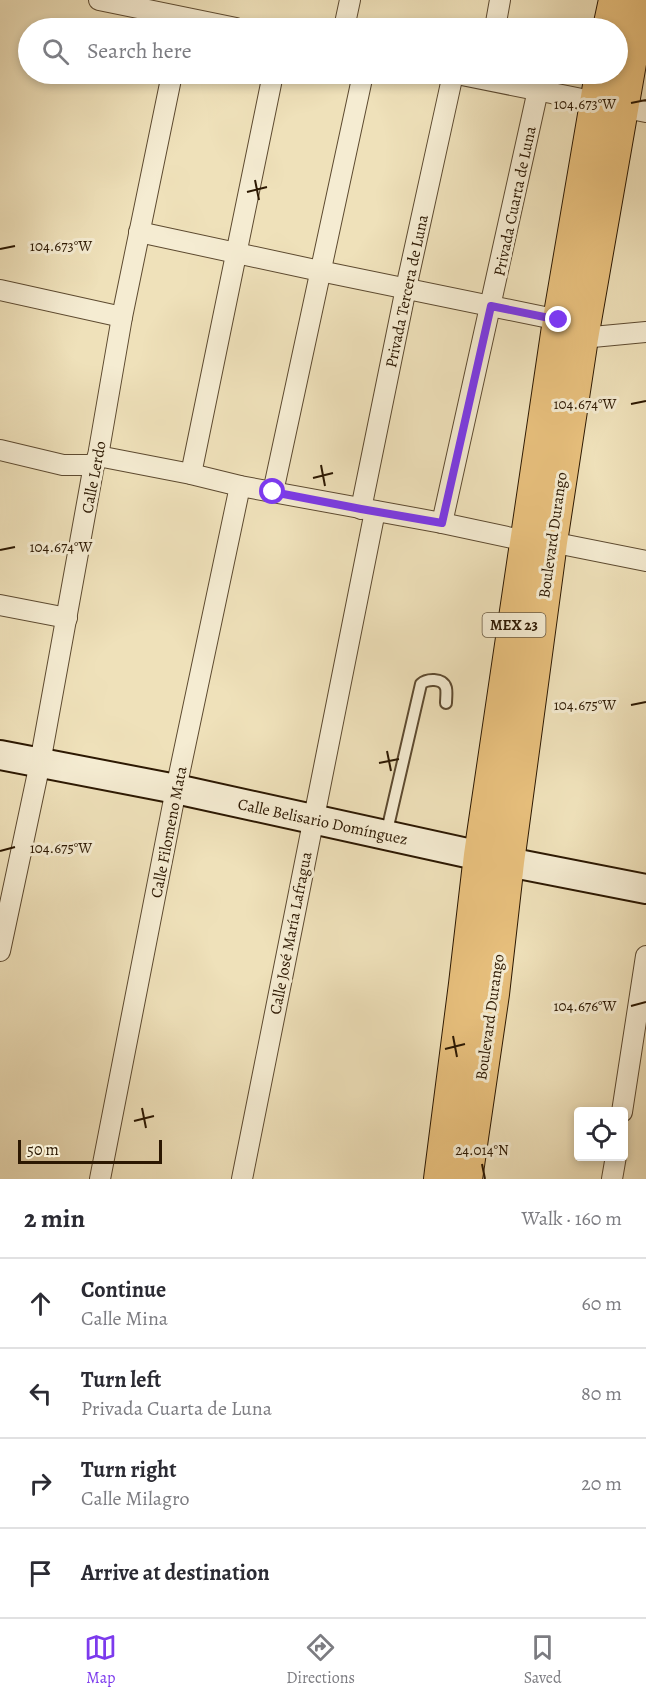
<!DOCTYPE html>
<html lang="en">
<head>
<meta charset="utf-8">
<style>
	:root { --surface:#fff; --page:#f7f7f7; --text:#2b2b33; --muted:#7c7c81; --line:#e1e1e2; --accent:#7c3aed }
	body { margin:0; font-family:Alegreya,serif; background:var(--page); color:var(--text) }
	.controls { position:absolute; right:18px; bottom:18px; display:grid; overflow:hidden; border-radius:6px; box-shadow:0 3px 9px #0003 }
	.controls button { width:54px; height:54px; display:grid; place-items:center; padding:0; border:0; border-bottom:2px solid var(--line); background:var(--surface); color:var(--text); font:30px sans-serif }
	.scale { position:absolute; left:18px; bottom:15px; width:144px; box-sizing:border-box; padding-left:6px; border:3px solid #2c1802; border-top:0; font-size:16px; line-height:21px; white-space:nowrap; color:#2c1802; -webkit-text-stroke:4px #f5ecd2; paint-order:stroke }
	.stop { position:absolute; width:18px; height:18px; margin:-14px; border:4px solid #7c3aed; border-radius:50%; background:#fff }
	.stop.end { background:#7c3aed; border-color:#fff; box-shadow:0 2px 6px #0008 }
	.list { margin:0; padding:0; list-style:none }
	h2 { display:flex; justify-content:space-between; align-items:center; height:78px; margin:0; padding:0 24px; font-size:26px }
	h2 small { font-size:20px; font-weight:400; color:var(--muted) }
	.list li { display:grid; grid-template-columns:39px 1fr auto; gap:18px; align-items:center; box-sizing:border-box; height:90px; padding:0 24px; border-top:2px solid var(--line) }
	.list b { display:block; font-size:22px; white-space:nowrap }
	.list p { margin:0; font-size:20px; white-space:nowrap; color:var(--muted) }
	.list em { font-size:20px; font-style:normal; color:var(--muted) }
	.icon { flex:none; width:33px; height:33px; fill:none; stroke:currentColor; stroke-width:2; stroke-linecap:round; stroke-linejoin:round }
	.map { position:relative; flex:none; width:646px; height:1179px; overflow:hidden }
	.search { position:absolute; background:var(--surface); box-shadow:0 3px 9px #0003; left:18px; right:18px; top:18px; height:66px; display:flex; align-items:center; gap:15px; box-sizing:border-box; padding:0 21px; border-radius:33px; color:var(--muted); font-size:22px }
	.sheet { height:438px; background:var(--surface) }
	nav { display:flex; justify-content:space-around; align-items:center; box-sizing:border-box; height:84px; border-top:2px solid var(--line); background:var(--surface); font-size:16px; color:var(--muted) }
	nav a { display:grid; justify-items:center; gap:3px }
	nav .on { color:var(--accent) }
	.map>svg:first-child { display:block }
</style>
</head>
<body>
<div class="map">
<svg width="646" height="1179" viewBox="0 0 646 1179">
	<rect width="100%" height="100%" fill="#efe1ba"/>
	<filter id="stains"><feTurbulence type="fractalNoise" baseFrequency=".00333" numOctaves="4"/><feColorMatrix values="0 0 0 0 .2 0 0 0 0 .09 0 0 0 0 .02 0 0 0 .5 -.17"/></filter>
	<radialGradient id="worn" r=".72"><stop offset=".6" stop-color="#630" stop-opacity="0"/><stop offset="1" stop-color="#630" stop-opacity=".3"/></radialGradient>
	<g fill="none" stroke-linecap="round" stroke-linejoin="round">
		<g stroke="#5d4a30" stroke-width="14">
			<path id="lane" d="M386 835 421 684C426 679 443 677 446 688 447 692 446 699 446 703"/>
		</g>
		<g stroke="#5d4a30" stroke-width="22">
			<g id="street">
				<path d="M99 0 236 28"/>
				<path d="M344 28 350 0"/>
				<path d="M495 28 500 0"/>
				<path d="M457 74 646 112"/>
				<path d="M139 232 320 271 559 320"/>
				<path d="M0 290 122 317"/>
				<path d="M582 338 646 332"/>
				<path d="M0 450 63 465H94"/>
				<path d="M98 456 191 474 240 486 442 523 526 541"/>
				<path d="M191 474 273 74"/>
				<path d="M273 492 363 74"/>
				<path d="M361 509 406 288 453 74"/>
				<path d="M442 523 538 90"/>
				<path d="M551 542 646 561"/>
				<path d="M0 605 67 618"/>
				<path d="M0 951 40 763 94 465 98 456 122 317 172 74"/>
				<path d="M622 1112 646 956"/>
				<path d="M100 1179 176 789 240 486"/>
				<path d="M242 1179 375 511"/>
				<path d="M612 1179 616 1156"/>
			</g>
		</g>
		<g stroke="#2c1802" stroke-width="32">
			<path id="secondary" d="M0 755 176 789 508 862 646 889"/>
		</g>
		<g stroke="#2c1802" stroke-width="34">
			<g id="primary">
				<path d="M609 28 615 0"/>
				<path d="M440 1179 465 984 480 855 559 320 601 74"/>
				<path d="M466 1179 493 994 508 862 551 542 582 338 641 0"/>
			</g>
		</g>
		<use href="#lane" stroke="#f5ecd2" stroke-width="10"/>
		<use href="#street" stroke="#f5ecd2" stroke-width="20"/>
		<use href="#secondary" stroke="#f5ecd2" stroke-width="28"/>
		<use href="#primary" stroke="#e8c07d" stroke-width="32"/>
	</g>
	<g fill="none" stroke-linecap="round" stroke-linejoin="round">
		<path stroke="#7c3aed" stroke-width="8" d="M273 492 361 509 442 523 491 306 559 320"/>
	</g>
	<path fill="none" stroke="#2c1802" stroke-width="2" d="M631 103 646 100M255 180 259 200M247 192 267 187M0 249 15 246M631 404 646 401M321 465 325 486M313 478 333 473M0 550 15 547M631 705 646 702M387 751 391 771M379 763 399 759M0 851 15 847M631 1006 646 1002M453 1036 457 1057M445 1049 465 1044M142 1108 146 1128M134 1121 154 1116M482 1164 485 1179"/>
	<g text-anchor="middle" stroke-width="6" stroke-linejoin="round" paint-order="stroke">
		<rect fill="#f5ecd2" stroke="#685840" stroke-width="1.5" x="482.5" y="613" width="63" height="24" rx="4.5"/>
		<g font-size="15" font-weight="bold" fill="#2c1802">
			<text x="514" y="630">MEX 23</text>
		</g>
		<g font-size="16" fill="#2c1802" stroke="#f5ecd2">
			<text transform="translate(514 201) rotate(-78)" y="6">Privada Cuarta de Luna</text>
			<text transform="translate(406 291) rotate(-78)" y="6">Privada Tercera de Luna</text>
			<text transform="translate(93 477) rotate(-79)" y="6">Calle Lerdo</text>
			<text transform="translate(552 535) rotate(-82)" y="6">Boulevard Durango</text>
			<text transform="translate(323 821) rotate(12)" y="6">Calle Belisario Domínguez</text>
			<text transform="translate(168 832) rotate(-79)" y="6">Calle Filomeno Mata</text>
			<text transform="translate(290 933) rotate(-79)" y="6">Calle José María Lafragua</text>
			<text transform="translate(489 1017) rotate(-82)" y="6">Boulevard Durango</text>
		</g>
	</g>
	<g font-size="15" text-anchor="middle" fill="#2c1802" stroke="#f5ecd2" stroke-width="6" stroke-linejoin="round" paint-order="stroke">
		<text x="585" y="109">104.673°W</text>
		<text x="61" y="251">104.673°W</text>
		<text x="585" y="409">104.674°W</text>
		<text x="61" y="552">104.674°W</text>
		<text x="585" y="710">104.675°W</text>
		<text x="61" y="853">104.675°W</text>
		<text x="585" y="1011">104.676°W</text>
		<text x="482" y="1155">24.014°N</text>
	</g>
	<rect width="100%" height="100%" filter="url(#stains)"/>
	<rect width="100%" height="100%" fill="url(#worn)"/>
</svg>
<div class="controls">
<button><svg class="icon" aria-label="locate" viewBox="0 0 24 24"><circle cx="12" cy="12" r="6"/><path d="M12 2v4M12 18v4M2 12h4M18 12h4"/></svg></button>
</div>
<div class="scale">50 m</div>
<div class="stop" style="left:273px;top:492px"></div>
<div class="stop end" style="left:559px;top:320px"></div>
<div class="search"><svg class="icon" aria-label="search" viewBox="0 0 24 24"><circle cx="10" cy="10" r="6"/><path d="M15 15l6 6"/></svg>Search here</div>
</div>
<section class="sheet">
<h2>2 min<small>Walk · 160 m</small></h2>
<ul class="list">
<li><svg class="icon" aria-label="ahead" viewBox="0 0 24 24"><path d="M12 20V5M6 11l6-6 6 6"/></svg><div><b>Continue</b><p>Calle Mina</p></div><em>60 m</em></li>
<li><svg class="icon" aria-label="left" viewBox="0 0 24 24"><path d="M17 20v-9H6M10 6l-5 5 5 5"/></svg><div><b>Turn left</b><p>Privada Cuarta de Luna</p></div><em>80 m</em></li>
<li><svg class="icon" aria-label="right" viewBox="0 0 24 24"><path d="M7 20v-9h11M14 6l5 5-5 5"/></svg><div><b>Turn right</b><p>Calle Milagro</p></div><em>20 m</em></li>
<li><svg class="icon" aria-label="arrive" viewBox="0 0 24 24"><path d="M6 21V4h12l-3 4 3 4H6"/></svg><div><b>Arrive at destination</b></div></li>
</ul>
</section>
<nav>
<a class="on"><svg class="icon" aria-label="map" viewBox="0 0 24 24"><path d="M3 6l6-2 6 2 6-2v14l-6 2-6-2-6 2zM9 4v14M15 6v14"/></svg>Map</a>
<a><svg class="icon" aria-label="directions" viewBox="0 0 24 24"><path d="M12 3l9 9-9 9-9-9zM9 14v-3h6M13 9l2 2-2 2"/></svg>Directions</a>
<a><svg class="icon" aria-label="saved" viewBox="0 0 24 24"><path d="M7 4h10v16l-5-4-5 4z"/></svg>Saved</a>
</nav>
</body>
</html>
